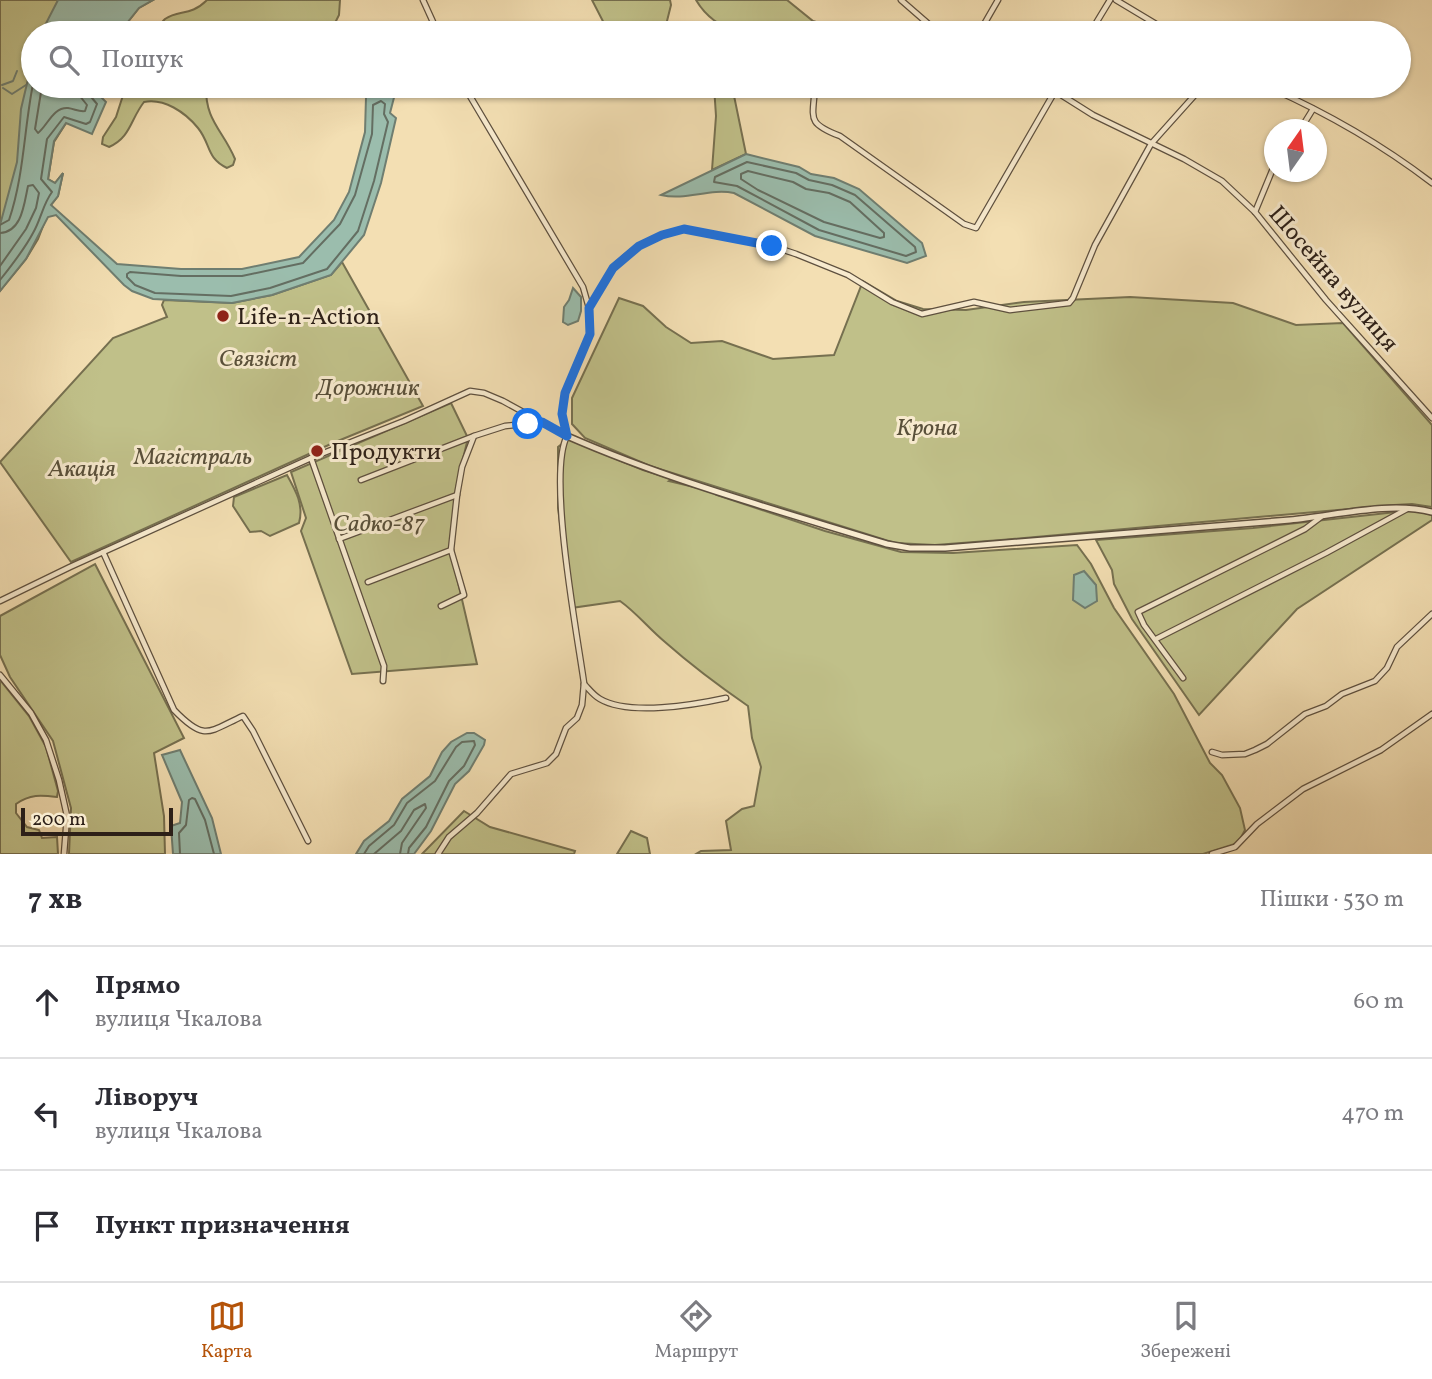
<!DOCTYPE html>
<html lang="uk">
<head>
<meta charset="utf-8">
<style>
	:root { --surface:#fff; --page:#f2f2f3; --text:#2b2b33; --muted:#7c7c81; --line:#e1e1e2; --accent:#b45309 }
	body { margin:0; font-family:Vollkorn,serif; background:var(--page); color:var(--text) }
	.compass { position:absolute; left:1264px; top:119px; width:63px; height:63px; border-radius:50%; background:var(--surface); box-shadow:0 2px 5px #0004; rotate:14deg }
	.scale { position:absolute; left:21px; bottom:18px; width:152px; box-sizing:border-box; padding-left:7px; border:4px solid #2d2018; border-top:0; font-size:19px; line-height:24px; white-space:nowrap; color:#2d2018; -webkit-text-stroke:5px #f7eace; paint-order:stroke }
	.stop { position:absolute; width:21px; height:21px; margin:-16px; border:5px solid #1a73e8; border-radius:50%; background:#fff }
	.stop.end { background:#1a73e8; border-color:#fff; box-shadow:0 2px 7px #0008 }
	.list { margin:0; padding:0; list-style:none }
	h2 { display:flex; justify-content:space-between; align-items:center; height:91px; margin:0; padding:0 28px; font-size:30px }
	h2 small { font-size:23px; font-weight:400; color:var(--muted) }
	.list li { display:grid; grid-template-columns:46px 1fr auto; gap:21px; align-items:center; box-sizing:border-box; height:112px; padding:0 28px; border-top:2px solid var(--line) }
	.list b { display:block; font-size:26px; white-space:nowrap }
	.list p { margin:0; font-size:23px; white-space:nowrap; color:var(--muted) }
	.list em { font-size:23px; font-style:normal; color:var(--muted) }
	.icon { flex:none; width:38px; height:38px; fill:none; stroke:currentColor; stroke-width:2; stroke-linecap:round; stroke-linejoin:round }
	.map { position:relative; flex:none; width:1432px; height:854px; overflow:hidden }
	.search { position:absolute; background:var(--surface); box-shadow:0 2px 5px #0004; left:21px; right:21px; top:21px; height:77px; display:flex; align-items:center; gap:18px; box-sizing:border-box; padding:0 24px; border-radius:38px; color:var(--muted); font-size:26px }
	.sheet { height:427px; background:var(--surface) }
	nav { display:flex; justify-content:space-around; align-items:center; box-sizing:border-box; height:98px; border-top:2px solid var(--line); background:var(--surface); font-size:19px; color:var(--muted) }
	nav a { display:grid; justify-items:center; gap:4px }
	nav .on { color:var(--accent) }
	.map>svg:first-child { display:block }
</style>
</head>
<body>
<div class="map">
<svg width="1432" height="854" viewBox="0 0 1432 854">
	<rect width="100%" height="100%" fill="#f3dfb3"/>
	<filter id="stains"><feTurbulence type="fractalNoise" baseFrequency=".00286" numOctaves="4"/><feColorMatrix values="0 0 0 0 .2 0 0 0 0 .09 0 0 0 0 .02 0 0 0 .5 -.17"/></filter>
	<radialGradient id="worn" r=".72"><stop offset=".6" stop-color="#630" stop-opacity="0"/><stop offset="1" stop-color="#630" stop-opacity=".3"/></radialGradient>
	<g fill="#c0c089" stroke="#767050" stroke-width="2">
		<path d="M0 0H153L139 8 119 33H33V86L66 123 54 142 48 179 55 183 63 173 58 196 51 205 38 239 26 259 0 291Z"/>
		<path d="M207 0H340L339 15 330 33H154C157 29 161 23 165 19 179 9 190 17 207 0Z"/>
		<path d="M592 0H670L671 5 664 33H609Z"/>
		<path d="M696 0H787L813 21 850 33H738C720 26 706 17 696 0Z"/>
		<path d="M126 86H206C205 121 223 130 235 159L233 165 227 168C206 158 211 144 198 128 185 112 164 98 144 102 130 120 131 137 109 147L102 144 103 137 116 117Z"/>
		<path d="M714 86H732L746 154 712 170 716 116Z"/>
		<path d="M342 262 423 406 333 443 71 562 0 462 113 338 167 317 162 305 164 300 232 303 272 295 331 275Z"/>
		<path d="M863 281 897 301 923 309 966 310 1024 302 1130 297 1233 303 1296 325 1343 323 1432 425V507L1412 504 1394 505 1001 540 935 545 895 543 650 466 585 438 572 424V398L619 298 643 306 666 327 691 343 722 341 773 359 834 355Z"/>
		<path d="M451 403 468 438 456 488 450 548 477 664 352 674 301 531 306 518 291 472Z"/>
		<path d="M568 439 643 470 672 479 669 481 719 493 717 495 825 531 901 552 953 553 1077 545 1091 564 1114 608 1174 694 1210 763 1222 775 1240 808 1245 830 1238 843 1203 854H696L701 851 731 850 726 821 742 809 754 806 761 767 752 738 748 706C719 686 691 665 665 642 649 629 637 613 620 601L571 608 558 508V447Z"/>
		<path d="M287 475C296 491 304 505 299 523L270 536 261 531 250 532 233 506 234 497Z"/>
		<path d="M1414 510 1432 515V520L1297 609 1199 715 1132 619 1114 584 1112 570 1096 540 1253 528Z"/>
		<path d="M95 564 184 738 154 753 164 816 165 854H69L71 808 53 741 10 677 0 655V616Z"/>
		<path d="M0 680 29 716 46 747 58 791 57 797C41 795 30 794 16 804V813L27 827 39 830 42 838 57 837 58 854H0Z"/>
		<path d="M464 811 490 827 575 851 574 854H422Z"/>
		<path d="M631 831 647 838 650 854H617Z"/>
	</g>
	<g fill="#9bbdad" stroke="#6f7e71" stroke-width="2">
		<path d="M58 0H153L139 8 119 33H41Z"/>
		<path d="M33 58V86H90L106 102 92 134 66 123 54 141 48 179 55 183 63 173 58 196 51 205 117 264 181 269H242L299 257 334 220 349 192 365 132 366 97 382 94 386 86H397L390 113 396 118 381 183 364 235 331 275 272 295 232 303 153 299 132 291 124 285 56 215 48 217 26 259 0 291V225L17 162 21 109Z"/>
		<path d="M746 154 799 167 811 174 834 178 859 189 922 243 926 256 907 263 815 236 734 193C709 188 686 201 661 195Z"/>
		<path d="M573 288 581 297V311L578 321 568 325 563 322 564 307 569 300Z"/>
		<path d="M1084 571 1096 585 1097 601 1085 608 1073 600 1074 575Z"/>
		<path d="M467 733H474L485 740 484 745 469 771 455 784 431 831 414 854H356L364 841 389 821 402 799 430 776 442 752 451 742Z"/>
		<path d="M180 750 212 818 221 854H173L171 826 180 823 182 802 162 755Z"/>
	</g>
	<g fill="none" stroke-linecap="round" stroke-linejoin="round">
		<g stroke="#646e62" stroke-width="2">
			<path d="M42 86 35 129 38 133C48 125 53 107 68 108 75 109 79 112 85 111L87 105 79 95 77 86"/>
			<path d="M381 101 385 104 384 114 388 122 374 181 358 231 327 269 270 288 231 296 155 293 135 285 127 277V274L130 272 181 276H242L303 263 340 224 355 195 372 134 373 105Z"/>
			<path d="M747 162 796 173 809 180 832 185 855 195 915 247 916 252 906 256 819 230 737 186 714 182 715 177Z"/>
			<path d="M748 171 793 182 806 189 829 193 850 202 884 233V237L880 238 824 222 758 190 741 179V174Z"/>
			<path d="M0 225 9 220C24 176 24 129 33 84"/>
			<path d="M0 233C22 232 24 204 28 186L33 185 39 193 36 208 26 229 0 266"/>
			<path d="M0 280C12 265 24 250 33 233 41 219 43 204 52 192L41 179 47 139 64 117 86 124 90 122 97 104 87 92 86 86"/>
			<path d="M180 854 179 833 186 825 189 800 192 798 195 799 205 820 214 854"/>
			<path d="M364 854 369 846 394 825 407 803 435 781 456 747 462 742 474 741 475 745 464 766 449 781 426 827 409 848 408 854"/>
			<path d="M374 854 401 831 414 810 425 804 426 808 402 843 400 854"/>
		</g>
		<g stroke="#6f7e71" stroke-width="2">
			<path d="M2 85 13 81 17 71"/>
			<path d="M3 88 12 94 26 85"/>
		</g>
		<g stroke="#5e503f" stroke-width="7">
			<g id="minor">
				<path d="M423 0 438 33"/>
				<path d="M901 0 932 27 947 33"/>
				<path d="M1116 0 1171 33"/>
				<path d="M979 33 998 0"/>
				<path d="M1090 33 1110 0"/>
				<path d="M464 86 583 287 589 308 590 334 565 393 562 414 567 435"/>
				<path d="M815 86C813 119 806 123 840 136L964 224 976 228 1058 86"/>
				<path d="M1047 86 1093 115 1184 159 1222 181 1255 212 1326 300 1432 418"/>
				<path d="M1266 86C1325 112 1381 144 1432 183"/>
				<path d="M1300 130 1313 109"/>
				<path d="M1255 212 1274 166"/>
				<path d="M589 308 613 268 625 257 639 246 662 235 684 229 772 246 796 254 848 275 892 302 922 314 974 302 1010 310 1069 303 1073 298 1095 245 1151 144 1203 86"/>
				<path d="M311 458 384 666 383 681"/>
				<path d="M361 480 474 436"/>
				<path d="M339 539 457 495 462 467 474 436 505 426 540 422"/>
				<path d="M103 552 174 710C205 742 208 732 243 716L253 731 308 841"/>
				<path d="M368 582 451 550 457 495"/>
				<path d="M0 601 70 567 311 458 404 421 470 391 484 393 503 401 567 436"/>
				<path d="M441 606 464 595 451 550"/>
				<path d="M1156 639 1326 553 1407 509"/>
				<path d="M0 675 31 713 46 740 59 780 67 816 64 854"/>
				<path d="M1183 678 1144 625 1138 612 1305 529 1321 517"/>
				<path d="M584 684C589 689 593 695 600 699 629 716 694 705 726 698"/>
				<path d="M1212 752 1222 755 1245 754 1255 750 1267 744 1305 714 1326 706 1342 694 1375 681 1387 668 1397 647 1432 614"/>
				<path d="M438 854 449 837 477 813 511 774 547 763 556 754 566 728 577 718 582 705 584 683C577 633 547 474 567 436"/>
				<path d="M1212 854 1235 847 1257 824 1303 789 1381 750 1432 714"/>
			</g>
		</g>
		<g stroke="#5e503f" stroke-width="8">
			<path id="tertiary" d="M567 436C670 481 780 511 887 544L910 548H945C1060 538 1175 529 1290 520 1334 516 1389 501 1432 512"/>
		</g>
		<use href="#minor" stroke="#f7eace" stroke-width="4.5"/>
		<use href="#tertiary" stroke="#f7eace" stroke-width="5"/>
	</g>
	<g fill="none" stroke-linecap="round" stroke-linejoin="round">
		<path stroke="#1a73e8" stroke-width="9" d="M528 424 542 422 567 436 562 414 565 393 590 334 589 308 613 268 639 246 662 235 684 229 772 246"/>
	</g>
	<g fill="#8f2418" stroke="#f7eace" stroke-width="2.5">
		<circle cx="223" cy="316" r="7"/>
		<circle cx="317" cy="451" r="7"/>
	</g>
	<g text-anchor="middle" stroke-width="6" stroke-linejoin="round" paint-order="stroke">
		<g font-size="24" fill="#2d2018" stroke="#f7eace">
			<text transform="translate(1334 278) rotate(49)" y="8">Шосейна вулиця</text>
		</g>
		<g font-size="24" fill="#2d2018" stroke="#f7eace" text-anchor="start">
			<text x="237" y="324">Life-n-Action</text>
			<text x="331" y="459">Продукти</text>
		</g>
		<g font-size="24" font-style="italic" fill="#59503a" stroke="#f7eace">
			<text x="258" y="366">Связіст</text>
			<text x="368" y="395">Дорожник</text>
			<text x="927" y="435">Крона</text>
			<text x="193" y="464">Магістраль</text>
			<text x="82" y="476">Акація</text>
			<text x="379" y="531">Садко-87</text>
		</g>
	</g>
	<rect width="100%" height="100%" filter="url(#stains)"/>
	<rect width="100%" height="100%" fill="url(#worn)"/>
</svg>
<svg class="compass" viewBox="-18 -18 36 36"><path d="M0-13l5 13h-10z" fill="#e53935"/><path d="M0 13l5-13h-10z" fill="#7c7c81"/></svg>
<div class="scale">200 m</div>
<div class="stop" style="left:528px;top:424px"></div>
<div class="stop end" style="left:772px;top:246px"></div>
<div class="search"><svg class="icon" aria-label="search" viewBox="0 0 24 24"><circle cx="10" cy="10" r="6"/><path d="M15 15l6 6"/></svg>Пошук</div>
</div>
<section class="sheet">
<h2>7 хв<small>Пішки · 530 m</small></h2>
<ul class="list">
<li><svg class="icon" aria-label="ahead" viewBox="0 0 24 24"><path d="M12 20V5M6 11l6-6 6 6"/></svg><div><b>Прямо</b><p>вулиця Чкалова</p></div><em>60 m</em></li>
<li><svg class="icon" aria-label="left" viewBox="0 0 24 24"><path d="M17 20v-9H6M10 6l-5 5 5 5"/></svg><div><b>Ліворуч</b><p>вулиця Чкалова</p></div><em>470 m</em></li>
<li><svg class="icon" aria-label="arrive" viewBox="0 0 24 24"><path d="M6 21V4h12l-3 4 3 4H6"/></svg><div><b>Пункт призначення</b></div></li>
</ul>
</section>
<nav>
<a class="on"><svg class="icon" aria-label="map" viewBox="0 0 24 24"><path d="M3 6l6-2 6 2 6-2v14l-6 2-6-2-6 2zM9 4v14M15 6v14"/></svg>Карта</a>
<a><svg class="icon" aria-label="directions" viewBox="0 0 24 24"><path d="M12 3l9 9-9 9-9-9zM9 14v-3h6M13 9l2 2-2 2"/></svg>Маршрут</a>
<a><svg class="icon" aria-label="saved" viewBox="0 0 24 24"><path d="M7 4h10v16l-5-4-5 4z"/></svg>Збережені</a>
</nav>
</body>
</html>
